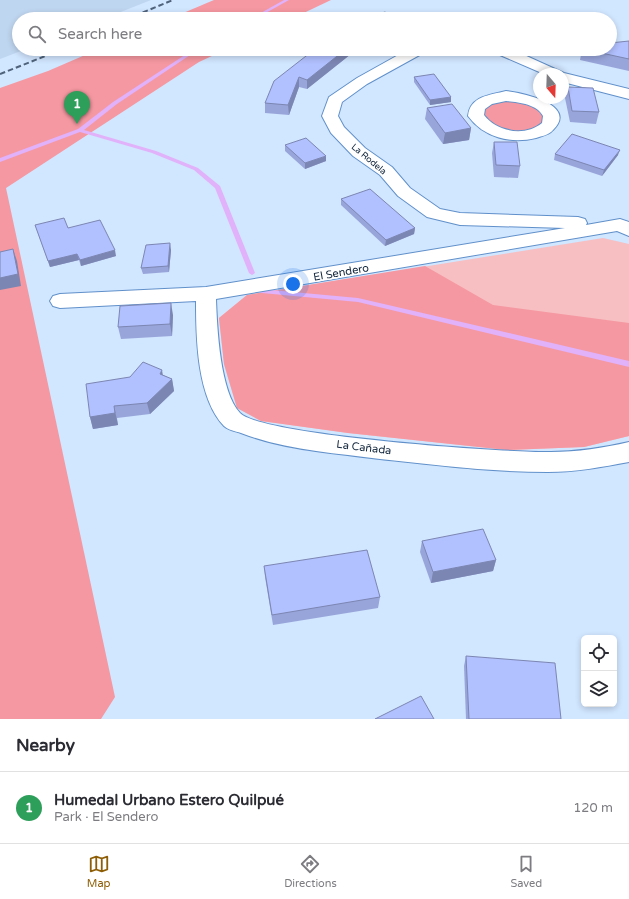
<!DOCTYPE html>
<html lang="en">
<head>
<meta charset="utf-8">
<style>
	:root { --surface:#fff; --page:#f7f7f7; --text:#2b2b33; --muted:#7c7c81; --line:#e1e1e2; --accent:#8e5e07 }
	body { margin:0; font-family:"Varela Round",sans-serif; background:var(--page); color:var(--text) }
	.controls { position:absolute; right:12px; bottom:12px; display:grid; overflow:hidden; border-radius:6px; box-shadow:0 2px 6px #0003 }
	.controls button { width:36px; height:36px; display:grid; place-items:center; padding:0; border:0; border-bottom:1px solid var(--line); background:var(--surface); color:var(--text); font:20px sans-serif }
	.compass { position:absolute; left:533px; top:68px; width:36px; height:36px; border-radius:50%; background:var(--surface); box-shadow:0 2px 6px #0003; rotate:161deg }
	.you { position:absolute; left:293px; top:284px; width:14px; height:14px; margin:-10px; border:3px solid #fff; border-radius:50%; background:#1a73e8; box-shadow:0 0 0 6px #1a73e833 }
	.badge { display:grid; place-items:center; width:26px; height:26px; border-radius:50%; background:var(--accent); color:#fff; font-size:13px; font-weight:700 }
	.pin { position:absolute; translate:-50% -33px; filter:drop-shadow(0 1px 2px #0008) }
	.pin::after { content:''; position:absolute; top:21px; width:14px; height:12px; background:inherit; clip-path:polygon(0 0,100% 0,50% 100%) }
	.list { margin:0; padding:0; list-style:none }
	h2 { display:flex; justify-content:space-between; align-items:center; height:52px; margin:0; padding:0 16px; font-size:17px }
	h2 small { font-size:13px; font-weight:400; color:var(--muted) }
	.list li { display:grid; grid-template-columns:26px 1fr auto; gap:12px; align-items:center; box-sizing:border-box; height:72px; padding:0 16px; border-top:1px solid var(--line) }
	.list b { display:block; font-size:15px; white-space:nowrap }
	.list p { margin:0; font-size:13px; white-space:nowrap; color:var(--muted) }
	.list em { font-size:13px; font-style:normal; color:var(--muted) }
	.icon { flex:none; width:22px; height:22px; fill:none; stroke:currentColor; stroke-width:2; stroke-linecap:round; stroke-linejoin:round }
	.map { position:relative; flex:none; width:629px; height:719px; overflow:hidden }
	.search { position:absolute; background:var(--surface); box-shadow:0 2px 6px #0003; left:12px; right:12px; top:12px; height:44px; display:flex; align-items:center; gap:10px; box-sizing:border-box; padding:0 14px; border-radius:22px; color:var(--muted); font-size:15px }
	.sheet { height:124px; background:var(--surface) }
	nav { display:flex; justify-content:space-around; align-items:center; box-sizing:border-box; height:56px; border-top:1px solid var(--line); background:var(--surface); font-size:11px; color:var(--muted) }
	nav a { display:grid; justify-items:center; gap:2px }
	nav .on { color:var(--accent) }
	.map>svg:first-child { display:block }
</style>
</head>
<body>
<div class="map">
<svg width="629" height="719" viewBox="0 0 629 719">
	<rect width="100%" height="100%" fill="#d1e6ff"/>
	<path fill="#bfd6f0" d="M0 0H151L103 19H19V49H26L0 59Z"/>
	<path fill="#f7bfc2" d="M603 238 629 244V436L584 447 507 450 348 433 261 421 237 408 224 364 219 318 247 295Z"/>
	<g fill="#f598a1">
		<path d="M214 0H331L291 19H169Z"/>
		<path d="M99 49H227L199 62 6 188 115 697 101 719H0V88L48 71Z"/>
		<path d="M502 101C551 99 558 137 512 132 508 131 503 131 499 130 493 127 488 120 483 116 484 105 493 103 502 101Z"/>
		<path d="M425 266 493 305 629 323V436L584 447 507 450 348 433 261 421 237 408 224 364 219 318 247 295Z"/>
	</g>
	<g fill="none" stroke-linecap="round" stroke-linejoin="round">
		<g fill="#e1b1fa" fill-rule="evenodd">
			<path d="M284 0H289L255 19H250Z"/>
			<path d="M194 49H199L117 104 84 130 156 151 198 168 220 186 255 273 252 275 249 273 215 188 194 170 152 153 80 132 0 162V158L78 129 113 102Z"/>
			<path d="M260 289 358 298 629 361V367L358 302 262 293H260L259 291Z"/>
		</g>
		<g stroke="#6090ca" stroke-width="2">
			<g id="street">
				<path d="M409 49H427L425 52 367 84 342 102 338 116 344 127 365 148 392 167 410 188 440 209 460 213 578 217 585 219 587 223 586 225 620 219 629 222V236L617 231 216 299C217 328 220 392 240 413 263 436 509 453 551 452 578 452 603 448 629 442V462C602 467 576 472 548 472 492 472 436 465 380 459 333 453 285 450 241 433 235 431 228 430 224 426 197 398 196 338 196 301L60 308 53 306 50 301 53 296 60 294 206 287 565 228 460 225 427 217 398 196 380 175 353 156 331 133 322 116 329 97 357 78Z"/>
				<path d="M491 49H511L564 73 629 89V99L563 82V74H544L493 52Z"/>
				<path d="M506 91C521 93 579 104 553 130 549 135 542 136 536 138 511 144 484 138 468 116 470 96 490 95 506 91ZM506 101C518 102 537 104 543 116L542 123C525 137 497 132 484 115L485 109 492 104Z"/>
			</g>
		</g>
		<use href="#street" fill="#fff" fill-rule="evenodd"/>
		<g stroke="#4f637b" stroke-width="2" stroke-dasharray="5.5 3" stroke-linecap="butt">
			<path d="M127 19 173 0"/>
			<path d="M0 74 63 49"/>
		</g>
	</g>
	<g fill="#98a5da">
		<path d="M629 41V71L580 60 582 49H610Z"/>
		<path d="M315 49H365L359 52 356 50 307 89 299 87 289 115 265 113V103Z"/>
		<path d="M414 77 451 97V102L430 105 414 82Z"/>
		<path d="M568 87 599 112 596 124 570 122 565 98Z"/>
		<path d="M427 108 471 128 469 140 443 144 425 119Z"/>
		<path d="M494 142 520 166 518 178 494 177 492 153Z"/>
		<path d="M285 145 326 161 305 169 285 151Z"/>
		<path d="M555 154 618 155 602 176 554 160Z"/>
		<path d="M341 199 415 228 414 234 385 246 341 205Z"/>
		<path d="M35 225 68 228 116 256 81 266 79 260 50 267Z"/>
		<path d="M171 250 169 272 143 274 141 268Z"/>
		<path d="M173 315 172 336 121 339 118 327Z"/>
		<path d="M163 375 172 379 174 391 150 414 117 418 118 425 93 429 90 417Z"/>
		<path d="M422 541 496 560 493 571 431 583 420 552Z"/>
		<path d="M264 566 380 597 378 608 273 625 265 577Z"/>
		<path d="M466 656 561 719H466L464 666Z"/>
	</g>
	<g fill="#7c86b2">
		<path d="M346 49H356V50L307 89V80Z"/>
		<path d="M359 49H365L359 52Z"/>
		<path d="M299 77V87L289 115 288 105Z"/>
		<path d="M451 97V102L430 105V100Z"/>
		<path d="M471 128 469 140 443 144 445 133Z"/>
		<path d="M620 150 618 155 602 176 604 170Z"/>
		<path d="M326 156V161L305 169V163Z"/>
		<path d="M415 228 414 234 385 246 386 240Z"/>
		<path d="M170 243 171 250 169 272 168 266Z"/>
		<path d="M13 249 17 261 21 286 0 290V278Z"/>
		<path d="M115 250 116 256 81 266 80 260Z"/>
		<path d="M77 254 79 260 50 267 48 261Z"/>
		<path d="M171 303 173 315 172 336 170 324Z"/>
		<path d="M162 370 164 382 160 374Z"/>
		<path d="M172 379 174 391 150 414 147 403Z"/>
		<path d="M114 406 118 425 93 429 90 417Z"/>
		<path d="M496 560 493 571 431 583 433 572Z"/>
	</g>
	<g fill="#b1c0fe" stroke="#7c86b2">
		<path d="M385 12 396 19H350L355 16 361 19Z"/>
		<path d="M629 41V59L583 49H610V43Z"/>
		<path d="M315 49H346L307 80 299 77 288 105 265 103 274 81Z"/>
		<path d="M434 74 451 97 430 100 414 77Z"/>
		<path d="M568 87 593 88 599 112 572 111Z"/>
		<path d="M452 104 471 128 445 133 427 108Z"/>
		<path d="M572 134 620 150 604 170 555 154Z"/>
		<path d="M306 138 326 156 305 163 285 145Z"/>
		<path d="M494 142H517L520 166 496 165Z"/>
		<path d="M370 189 415 228 386 240 341 199Z"/>
		<path d="M64 218 68 228 100 220 115 250 80 260 77 254 48 261 35 225Z"/>
		<path d="M170 243 168 266 141 268 146 245Z"/>
		<path d="M13 249 18 274 0 278V252Z"/>
		<path d="M171 303 170 324 118 327 120 306Z"/>
		<path d="M143 362 162 370 160 374 172 379 147 403 114 406 115 413 90 417 86 384 130 377Z"/>
		<path d="M483 529 496 560 433 572 422 541Z"/>
		<path d="M367 550 380 597 272 615 264 566Z"/>
		<path d="M466 656 555 663 561 719H469Z"/>
		<path d="M421 696 434 719H375Z"/>
	</g>
	<g text-anchor="middle" stroke-width="3" stroke-linejoin="round" paint-order="stroke">
		<g font-size="9" fill="#10243b" stroke="#fff">
			<text transform="translate(369 159) rotate(40)" y="3">La Rodela</text>
		</g>
		<g font-size="11" fill="#10243b" stroke="#fff">
			<text transform="translate(341 272) rotate(-10)" y="4">El Sendero</text>
			<text transform="translate(364 447) rotate(7)" y="4">La Cañada</text>
		</g>
	</g>
</svg>
<div class="controls">
<button><svg class="icon" aria-label="locate" viewBox="0 0 24 24"><circle cx="12" cy="12" r="6"/><path d="M12 2v4M12 18v4M2 12h4M18 12h4"/></svg></button>
<button><svg class="icon" aria-label="layers" viewBox="0 0 24 24"><path d="M12 4l9 5-9 5-9-5zM3 14l9 5 9-5"/></svg></button>
</div>
<svg class="compass" viewBox="-18 -18 36 36"><path d="M0-13l5 13h-10z" fill="#e53935"/><path d="M0 13l5-13h-10z" fill="#7c7c81"/></svg>
<div class="you"></div>
<div class="pin badge" style="left:77px;top:124px;background:#2e9e5b">1</div>
<div class="search"><svg class="icon" aria-label="search" viewBox="0 0 24 24"><circle cx="10" cy="10" r="6"/><path d="M15 15l6 6"/></svg>Search here</div>
</div>
<section class="sheet">
<h2>Nearby<small></small></h2>
<ul class="list">
<li><span class="badge" style="background:#2e9e5b">1</span><div><b>Humedal Urbano Estero Quilpué</b><p>Park · El Sendero</p></div><em>120 m</em></li>
</ul>
</section>
<nav>
<a class="on"><svg class="icon" aria-label="map" viewBox="0 0 24 24"><path d="M3 6l6-2 6 2 6-2v14l-6 2-6-2-6 2zM9 4v14M15 6v14"/></svg>Map</a>
<a><svg class="icon" aria-label="directions" viewBox="0 0 24 24"><path d="M12 3l9 9-9 9-9-9zM9 14v-3h6M13 9l2 2-2 2"/></svg>Directions</a>
<a><svg class="icon" aria-label="saved" viewBox="0 0 24 24"><path d="M7 4h10v16l-5-4-5 4z"/></svg>Saved</a>
</nav>
</body>
</html>
